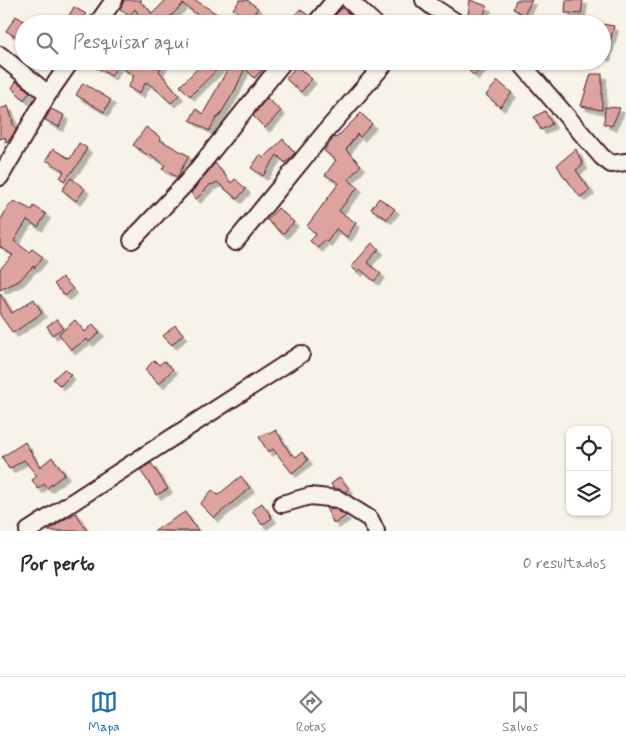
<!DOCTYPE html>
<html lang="pt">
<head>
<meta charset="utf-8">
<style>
	:root { --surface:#fff; --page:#f7f7f7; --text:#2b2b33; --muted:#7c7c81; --line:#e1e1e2; --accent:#1f6fb2 }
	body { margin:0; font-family:Mynerve,sans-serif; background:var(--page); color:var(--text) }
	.controls { position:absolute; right:15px; bottom:15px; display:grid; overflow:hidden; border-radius:10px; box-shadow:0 1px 4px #0004 }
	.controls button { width:45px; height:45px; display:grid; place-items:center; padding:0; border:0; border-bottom:1px solid var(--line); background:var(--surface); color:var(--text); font:25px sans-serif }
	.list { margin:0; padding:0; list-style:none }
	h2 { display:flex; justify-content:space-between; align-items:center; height:65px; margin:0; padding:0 20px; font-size:21px }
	h2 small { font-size:16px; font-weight:400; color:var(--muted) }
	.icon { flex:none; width:28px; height:28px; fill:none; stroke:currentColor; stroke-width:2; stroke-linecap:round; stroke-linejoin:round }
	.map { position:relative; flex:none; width:626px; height:531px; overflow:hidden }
	.search { position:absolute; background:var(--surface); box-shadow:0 1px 4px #0004; left:15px; right:15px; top:15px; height:55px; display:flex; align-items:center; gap:12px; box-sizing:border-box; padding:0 18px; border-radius:28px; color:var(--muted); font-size:19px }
	.sheet { height:145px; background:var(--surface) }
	nav { display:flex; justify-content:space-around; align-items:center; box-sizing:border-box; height:70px; border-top:1px solid var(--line); background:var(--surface); font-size:14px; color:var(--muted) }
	nav a { display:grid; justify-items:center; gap:2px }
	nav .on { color:var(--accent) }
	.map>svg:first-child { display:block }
</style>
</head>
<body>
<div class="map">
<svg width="626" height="531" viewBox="0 0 626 531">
	<defs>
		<filter id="shadow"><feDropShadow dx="4.5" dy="4.5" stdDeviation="0" flood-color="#0004"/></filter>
	</defs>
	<rect width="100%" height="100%" fill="#f7f3e8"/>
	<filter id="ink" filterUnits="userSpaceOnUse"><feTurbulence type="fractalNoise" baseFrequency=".02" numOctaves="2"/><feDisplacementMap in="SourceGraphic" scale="10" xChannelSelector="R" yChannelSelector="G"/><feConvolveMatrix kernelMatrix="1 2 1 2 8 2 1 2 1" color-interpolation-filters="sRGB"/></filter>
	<g filter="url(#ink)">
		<g fill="#dda39e" stroke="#4a1f2b" filter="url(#shadow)">
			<path d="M124 0H142L140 2 148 8 152 14 166 0H195L233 24H194L199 16 183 4 163 24H142L143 22 135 9 129 16 120 9Z"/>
			<path d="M240 0H247L258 8 249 21 233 9Z"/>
			<path d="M470 0 487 6 481 23 468 15Z"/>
			<path d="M516 0H532L524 15 513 9Z"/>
			<path d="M566 0H583L581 14 565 13Z"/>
			<path d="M74 7 86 14 80 24H71L66 21Z"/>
			<path d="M342 8 348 13 360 24H340L333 18Z"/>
			<path d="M300 9 309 16 305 24H300L293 18Z"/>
			<path d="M16 16 24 21V29L15 36 6 31Z"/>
			<path d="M602 24 614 26 606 57 602 56Z"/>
			<path d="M88 61H164L159 71 179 95 171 103 155 88 146 82 139 94 128 87 134 76 118 65 111 76Z"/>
			<path d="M205 61H226L190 96 180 86Z"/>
			<path d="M232 61H258L264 68 254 78 245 68 235 90 218 118 217 117 209 131 190 120 196 109 203 114Z"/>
			<path d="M460 61H488L474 76Z"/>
			<path d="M296 66 312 79 301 92 286 79Z"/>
			<path d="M591 74H602V110L581 106Z"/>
			<path d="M16 81 30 92 24 100 12 88Z"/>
			<path d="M498 81 512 93 500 107 486 95Z"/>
			<path d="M83 83 111 100 104 112 76 95Z"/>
			<path d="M267 98 281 111 265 128 253 116Z"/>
			<path d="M8 106 13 121H12L16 130 7 143 5 137 0 139V109Z"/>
			<path d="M605 107 620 108 612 126 604 124Z"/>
			<path d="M51 109 64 115 59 127 45 120Z"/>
			<path d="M545 111 552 124 541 130 534 117Z"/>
			<path d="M361 113 372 124 360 137 357 134 346 150 361 165 348 180 358 187 352 195H351L339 211 356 223 347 237 336 229 327 242 324 240 318 248 310 241 316 234 307 226 339 183 325 175 336 160 324 151 334 137 336 138Z"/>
			<path d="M146 127 161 138 160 140 189 156 177 177 162 169 165 165 150 154 149 156 133 145Z"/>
			<path d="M283 139 295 153 285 163 277 155 263 176 251 168 260 155 264 158Z"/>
			<path d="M79 143 87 148 80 162 64 181 60 178 64 171 46 160 53 149 70 159Z"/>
			<path d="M576 149 583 165 576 170 590 190 580 197 566 178 565 179 557 165Z"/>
			<path d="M215 163 231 183 235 179 246 189 237 199 217 182 212 185 211 184 196 199 191 193Z"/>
			<path d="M71 178 85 189 76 201 62 190Z"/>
			<path d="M379 198 395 209 387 219 371 209Z"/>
			<path d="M14 201 32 210 34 206 46 214 38 227 27 220 14 241 29 252 32 249 43 257 34 268 33 266 19 281 0 290V269L13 255 0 247V221L9 205Z"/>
			<path d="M278 208 294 222 283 234 267 220Z"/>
			<path d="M372 243 379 249 367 262 381 274 374 281 360 269 358 272 351 267Z"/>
			<path d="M62 277 73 289 65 296 54 284Z"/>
			<path d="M0 293 12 313 34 299 42 313 13 333 0 315Z"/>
			<path d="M57 319 63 328 52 335 47 326Z"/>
			<path d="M75 320 85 332 93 324 100 332 89 342 87 339 71 350 59 334Z"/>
			<path d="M175 325 183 334 172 345 163 336Z"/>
			<path d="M154 360 159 365 164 361 173 369 159 384 145 370Z"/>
			<path d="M64 369 71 375 60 386 53 379Z"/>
			<path d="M276 430 291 455 293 454 296 457 302 452 308 460 292 473 273 449 268 452 259 437 268 432 269 434Z"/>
			<path d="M25 442 40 467 52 457 65 474 47 488 44 484 38 489 32 480 37 476 24 460 9 469 2 457Z"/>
			<path d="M151 463 168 489 156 495 151 486 140 470Z"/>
			<path d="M241 476 250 488 214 518 200 504 212 490 218 495Z"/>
			<path d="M340 477 349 489 345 492 339 489H334L331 484Z"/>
			<path d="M262 503 272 518 262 525 252 510Z"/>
			<path d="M326 508 335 509 346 516 334 524Z"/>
			<path d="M185 512 198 531H154Z"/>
			<path d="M76 513 87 531H48L62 521Z"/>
		</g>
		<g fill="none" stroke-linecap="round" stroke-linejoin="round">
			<g stroke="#4a1f2b" stroke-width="20">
				<g id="minor">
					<path d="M349 0 375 24"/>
					<path d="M424 0 433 7 459 24"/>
					<path d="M97 24 114 0"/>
					<path d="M315 24 335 0"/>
					<path d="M0 55 48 94"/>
					<path d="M519 61 602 157 611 164 626 162"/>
					<path d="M0 177 48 94 71 61"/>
					<path d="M132 240 188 181 284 61"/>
					<path d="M235 242 326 131 387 61"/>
					<path d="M282 504 310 496 338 499 370 519 376 531"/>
					<path d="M28 531 301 354"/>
				</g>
			</g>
			<use href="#minor" stroke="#f7f3e8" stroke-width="16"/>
		</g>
	</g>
</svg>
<div class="controls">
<button><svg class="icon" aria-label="locate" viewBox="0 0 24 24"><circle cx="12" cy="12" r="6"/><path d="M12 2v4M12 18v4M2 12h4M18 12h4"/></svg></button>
<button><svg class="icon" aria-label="layers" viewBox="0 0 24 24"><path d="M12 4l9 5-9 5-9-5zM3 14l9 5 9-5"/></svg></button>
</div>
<div class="search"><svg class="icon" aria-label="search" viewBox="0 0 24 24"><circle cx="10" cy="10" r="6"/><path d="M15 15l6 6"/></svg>Pesquisar aqui</div>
</div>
<section class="sheet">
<h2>Por perto<small>0 resultados</small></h2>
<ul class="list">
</ul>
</section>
<nav>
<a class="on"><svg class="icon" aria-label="map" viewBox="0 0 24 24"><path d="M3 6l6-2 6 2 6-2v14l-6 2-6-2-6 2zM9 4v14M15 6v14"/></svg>Mapa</a>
<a><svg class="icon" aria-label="directions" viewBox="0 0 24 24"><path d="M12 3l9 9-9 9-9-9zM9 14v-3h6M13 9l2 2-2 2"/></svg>Rotas</a>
<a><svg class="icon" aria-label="saved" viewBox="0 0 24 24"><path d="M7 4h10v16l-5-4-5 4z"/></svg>Salvos</a>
</nav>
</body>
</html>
